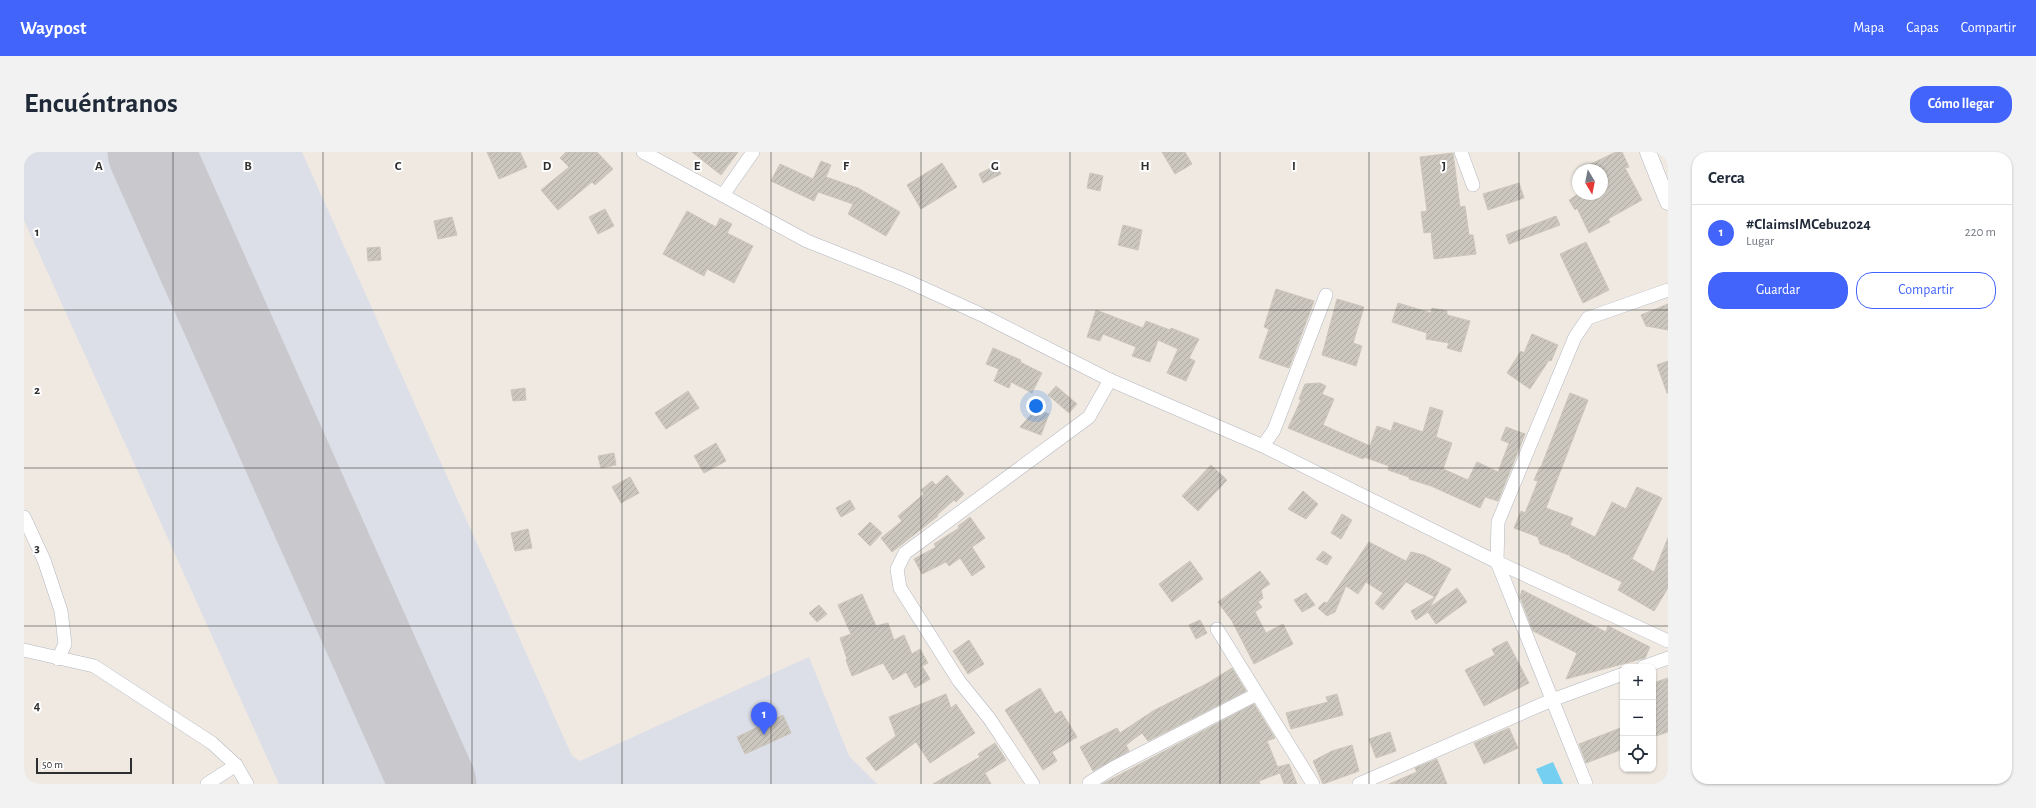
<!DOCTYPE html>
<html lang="es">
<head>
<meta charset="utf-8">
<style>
	:root { --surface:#fff; --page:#f2f2f3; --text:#1f2937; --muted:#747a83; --line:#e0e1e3; --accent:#4264fb }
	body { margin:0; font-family:"Alegreya Sans",sans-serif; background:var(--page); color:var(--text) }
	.controls { position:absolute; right:12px; bottom:12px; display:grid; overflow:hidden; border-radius:8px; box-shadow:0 1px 3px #0004 }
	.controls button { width:36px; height:36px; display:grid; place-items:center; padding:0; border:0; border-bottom:1px solid var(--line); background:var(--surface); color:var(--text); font:20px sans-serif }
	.compass { position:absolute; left:1548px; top:12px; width:36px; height:36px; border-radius:50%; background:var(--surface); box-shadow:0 1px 3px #0004; rotate:170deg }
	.scale { position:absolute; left:12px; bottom:10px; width:96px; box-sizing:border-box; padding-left:4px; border:2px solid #2e2e2e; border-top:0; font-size:11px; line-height:14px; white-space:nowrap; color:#2e2e2e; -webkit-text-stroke:3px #fff; paint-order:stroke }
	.you { position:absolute; left:1012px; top:254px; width:14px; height:14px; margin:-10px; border:3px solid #fff; border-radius:50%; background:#1a73e8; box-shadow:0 0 0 6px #1a73e833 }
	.badge { display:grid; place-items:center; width:26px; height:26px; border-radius:50%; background:var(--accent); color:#fff; font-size:13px; font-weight:700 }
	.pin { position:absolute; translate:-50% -33px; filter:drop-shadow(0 1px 2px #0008) }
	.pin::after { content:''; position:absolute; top:21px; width:14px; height:12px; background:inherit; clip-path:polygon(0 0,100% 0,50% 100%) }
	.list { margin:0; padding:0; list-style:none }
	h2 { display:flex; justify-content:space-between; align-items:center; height:52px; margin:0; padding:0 16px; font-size:17px }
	h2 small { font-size:13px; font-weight:400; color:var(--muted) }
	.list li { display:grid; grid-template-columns:26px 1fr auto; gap:12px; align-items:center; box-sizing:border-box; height:56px; padding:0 16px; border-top:1px solid var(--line) }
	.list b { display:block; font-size:15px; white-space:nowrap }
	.list p { margin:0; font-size:13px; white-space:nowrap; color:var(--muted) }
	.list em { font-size:13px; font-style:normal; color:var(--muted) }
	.actions { display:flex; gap:8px; padding:12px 16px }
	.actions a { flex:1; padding:9px 0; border:1px solid var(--accent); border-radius:16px; text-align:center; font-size:14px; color:var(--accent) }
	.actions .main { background:var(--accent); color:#fff }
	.icon { flex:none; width:22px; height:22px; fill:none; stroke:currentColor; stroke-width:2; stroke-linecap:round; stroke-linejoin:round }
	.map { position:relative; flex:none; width:1644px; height:632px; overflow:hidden; border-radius:16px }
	header { display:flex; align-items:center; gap:24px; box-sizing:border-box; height:56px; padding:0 20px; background:var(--accent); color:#fff }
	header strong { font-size:19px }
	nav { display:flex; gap:22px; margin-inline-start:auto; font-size:14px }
	.intro { display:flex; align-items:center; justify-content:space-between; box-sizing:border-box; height:96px; padding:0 24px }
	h1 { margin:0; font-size:28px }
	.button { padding:10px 18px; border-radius:16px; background:var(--accent); color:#fff; font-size:14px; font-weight:700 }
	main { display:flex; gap:24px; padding:0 24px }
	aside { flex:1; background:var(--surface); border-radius:16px; box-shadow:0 1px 3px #0004 }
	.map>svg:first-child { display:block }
</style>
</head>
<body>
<header>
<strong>Waypost</strong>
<nav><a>Mapa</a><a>Capas</a><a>Compartir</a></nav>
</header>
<div class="intro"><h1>Encuéntranos</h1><a class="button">Cómo llegar</a></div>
<main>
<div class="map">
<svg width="1644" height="632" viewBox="0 0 1644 632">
	<defs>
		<pattern id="building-hatch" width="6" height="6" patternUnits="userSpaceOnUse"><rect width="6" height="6" fill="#cbc7bf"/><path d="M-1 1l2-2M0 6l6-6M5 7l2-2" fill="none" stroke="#afaba4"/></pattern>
	</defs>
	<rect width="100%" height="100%" fill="#efe9e1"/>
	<path fill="#dcdee8" d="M0 0H278L548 604 556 609 785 505 825 604 853 632H255L0 68Z"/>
	<path fill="#75cff0" d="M1529 610 1539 632H1519L1512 617Z"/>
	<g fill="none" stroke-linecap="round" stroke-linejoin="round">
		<path stroke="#c9c8cc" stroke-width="87" d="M127 0 409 632"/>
	</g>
	<g fill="url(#building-hatch)" stroke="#cbc5ba">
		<path d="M463 0H496L503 15 475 27Z"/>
		<path d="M542 0H573L589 17 571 33 568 30 534 58 517 38 545 15 536 6Z"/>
		<path d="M668 0H714L697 23Z"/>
		<path d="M1138 0H1161L1168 12 1151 22Z"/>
		<path d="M1592 0H1598L1605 15 1601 16 1618 48 1584 67 1586 70 1565 81 1553 56 1551 58 1545 48 1554 42H1578V18H1554Z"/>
		<path d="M1429 1 1436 55 1441 54 1445 83H1449L1452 102 1410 107 1407 80 1400 81 1397 60 1403 59 1396 5Z"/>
		<path d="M797 9 807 13 802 25 834 36 876 60 862 84 824 62 829 52 794 40 790 49 747 29 756 12 789 27Z"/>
		<path d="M918 11 933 35 897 57 883 33Z"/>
		<path d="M972 13 977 22 959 31 955 22Z"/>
		<path d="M1066 21 1079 24 1076 39 1063 36Z"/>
		<path d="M1495 31 1500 46 1464 58 1459 42Z"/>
		<path d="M581 57 590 74 574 82 565 65Z"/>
		<path d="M663 59 692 75 696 66 708 72 703 81 729 94 710 131 683 117 680 124 639 102Z"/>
		<path d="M1532 64 1536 73 1485 92 1482 83Z"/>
		<path d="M428 65 433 83 414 87 410 69Z"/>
		<path d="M1099 73 1118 78 1114 98 1094 93Z"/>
		<path d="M1562 90 1585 138 1559 151 1536 102Z"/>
		<path d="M356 95 357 108 344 109 343 96Z"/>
		<path d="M1252 137 1290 149 1265 216 1235 206 1245 177 1240 175Z"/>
		<path d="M1313 147 1340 155 1329 191 1338 194 1332 214 1298 203Z"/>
		<path d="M1374 151 1407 161 1408 156 1423 159V163L1446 169 1437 200 1423 196 1425 191 1402 187 1403 181 1368 170Z"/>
		<path d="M1644 152V178L1622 174 1617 163Z"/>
		<path d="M1072 158 1119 176 1122 169 1146 178 1147 176 1175 187 1165 206 1171 209 1162 229 1143 221 1154 197 1134 188 1126 210 1108 204 1112 195 1079 182 1076 189 1063 185Z"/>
		<path d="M1508 182 1534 193 1527 209 1525 208 1506 237 1483 221 1497 199 1500 201Z"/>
		<path d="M969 196 997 208 996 210 1018 221 1008 241 987 230 985 236 970 229 975 217 962 212Z"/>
		<path d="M1644 209V241H1643L1633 213Z"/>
		<path d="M1296 231 1302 234 1298 242 1310 247 1299 273 1346 294 1353 274 1367 279 1370 270 1399 280 1406 255 1419 259 1412 285 1428 291 1419 317 1444 328 1453 310 1474 320 1485 291 1477 288 1482 275 1501 282 1474 349 1461 345 1456 356 1407 334 1385 327V325L1364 318 1365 314 1340 305 1339 307 1264 276 1277 248 1275 247 1281 232Z"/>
		<path d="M1032 234 1053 252 1045 261 1024 243Z"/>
		<path d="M501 236 502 248 489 249 487 238Z"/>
		<path d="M664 239 675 256 642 277 631 261Z"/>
		<path d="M1546 241 1564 248 1522 356 1549 366 1546 373 1571 385 1588 350 1602 357 1613 335 1638 346 1608 407 1630 420 1644 386V436L1630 459 1594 438 1598 430 1546 405 1547 404 1516 392 1514 385 1490 376 1497 359 1501 361 1514 329 1510 328 1516 315H1517Z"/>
		<path d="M1012 257 1025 262 1017 283 996 275Z"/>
		<path d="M692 291 702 309 680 321 670 304Z"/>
		<path d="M590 301 592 313 577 316 574 304Z"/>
		<path d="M1187 313 1203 328 1174 359 1158 344Z"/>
		<path d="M923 323 940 342 932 350 930 348 913 363 914 364 868 400 857 386 878 369 874 364 900 342 897 338 908 329 912 333Z"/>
		<path d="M606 325 615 341 597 351 588 335Z"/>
		<path d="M1279 339 1294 352 1282 367 1264 357Z"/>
		<path d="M826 348 831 357 817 365 812 356Z"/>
		<path d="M1318 362 1328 368 1317 387 1307 381Z"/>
		<path d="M946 365 961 386 948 395 961 415 948 424 936 406 925 414 922 410 898 422 890 407 912 395 910 392 935 376 934 374Z"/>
		<path d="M846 370 858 381 846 394 834 382Z"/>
		<path d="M504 377 508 396 491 399 487 381Z"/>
		<path d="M1345 390 1382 409 1387 400 1400 403 1427 417 1406 455 1433 436 1443 450 1412 472 1404 460 1392 468 1387 459 1411 445 1382 430 1359 458 1351 451 1359 441 1342 430 1334 442 1322 434 1311 460 1303 464 1294 456 1300 450 1303 451Z"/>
		<path d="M1299 399 1308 405 1303 413 1292 407Z"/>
		<path d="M1166 409 1179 427 1148 450 1135 432Z"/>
		<path d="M1236 419 1246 432 1237 438 1239 446 1234 450 1238 455 1231 460 1242 481 1259 472 1269 492 1230 512 1208 469 1194 450Z"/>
		<path d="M1498 438 1582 480 1584 474 1626 495 1621 506 1542 527 1553 501 1509 479 1496 445Z"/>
		<path d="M1282 441 1291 453 1278 460 1270 448Z"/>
		<path d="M838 442 852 474 864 471 870 488 880 483 888 502 896 497 904 511 898 514 906 527 891 536 882 520 869 528 859 511 828 524 822 508 823 507 816 486 827 482 814 453Z"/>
		<path d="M795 453 803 462 793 470 785 461Z"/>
		<path d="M1176 468 1183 481 1172 487 1165 473Z"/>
		<path d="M945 488 960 512 944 522 929 499Z"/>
		<path d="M1483 489 1505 531 1460 554 1441 518 1471 503 1468 497Z"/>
		<path d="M1208 516 1222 539 1124 589 1118 581 1102 593 1105 599 1069 619 1056 595 1093 576 1096 581 1129 559 1184 531Z"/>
		<path d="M1644 526V580L1629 585V531Z"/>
		<path d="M1016 536 1031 562 1037 559 1053 585 1028 600 1033 609 1019 618 981 558Z"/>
		<path d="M922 542 927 556 932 552 951 581 906 611 892 590 852 619 842 606 872 584 865 565Z"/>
		<path d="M1313 542 1319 563 1267 577 1262 561 1304 550 1302 545Z"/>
		<path d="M1230 552 1251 586 1243 589 1256 621 1235 629 1236 632H1078Z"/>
		<path d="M759 563 767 581 721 602 713 585Z"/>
		<path d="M1599 575V597L1562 611 1555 592Z"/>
		<path d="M1485 576 1494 596 1460 612 1450 591Z"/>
		<path d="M1366 580 1372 599 1352 606 1345 587Z"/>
		<path d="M971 591 982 608 961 621 967 632H909L956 605 954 602Z"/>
		<path d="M1328 593 1335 619 1299 632 1289 609 1308 599Z"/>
		<path d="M1413 607 1423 632H1365L1393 620 1391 616Z"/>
		<path d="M1265 612 1273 632H1260L1254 615Z"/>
	</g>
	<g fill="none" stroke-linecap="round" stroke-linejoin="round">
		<g stroke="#b4b7c1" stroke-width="14">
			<g id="minor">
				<path d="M619 0 783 89 881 128 956 162 1086 228 1239 294 1473 410 1644 489"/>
				<path d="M1437 0 1449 33"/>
				<path d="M699 43 729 0"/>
				<path d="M1239 294 1250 278 1302 143"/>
				<path d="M0 365 20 408 37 459 41 492 34 507"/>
				<path d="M1193 477 1289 632"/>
				<path d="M0 498 70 514 188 591 212 613 223 632"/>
				<path d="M1619 515 1644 506"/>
				<path d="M1065 631 1089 616 1233 542"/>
				<path d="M183 632 212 613"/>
				<path d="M1009 632 965 566 935 529 876 436 873 417 881 401 1065 265 1086 228"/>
				<path d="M1335 632 1528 548 1599 522"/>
				<path d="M1562 632 1473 410 1474 370 1551 185 1564 166 1644 138"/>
			</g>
		</g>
		<g stroke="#b4b7c1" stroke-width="17">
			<path id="tertiary" d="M1624 0 1644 50"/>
		</g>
		<use href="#minor" stroke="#fff" stroke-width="13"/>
		<use href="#tertiary" stroke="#fff" stroke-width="16"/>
	</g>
	<path fill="none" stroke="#2e2e2e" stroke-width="1" stroke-opacity="0.55" d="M149 0V632M299 0V632M448 0V632M598 0V632M747 0V632M897 0V632M1046 0V632M1196 0V632M1345 0V632M1495 0V632M0 158H1644M0 316H1644M0 474H1644"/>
	<g font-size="13" text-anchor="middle" font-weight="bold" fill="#2e2e2e" stroke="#fff" stroke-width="4" stroke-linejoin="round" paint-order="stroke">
		<text x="75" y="18">A</text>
		<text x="224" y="18">B</text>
		<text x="374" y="18">C</text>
		<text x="523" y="18">D</text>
		<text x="673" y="18">E</text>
		<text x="822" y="18">F</text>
		<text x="971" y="18">G</text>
		<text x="1121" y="18">H</text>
		<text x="1270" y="18">I</text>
		<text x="1420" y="18">J</text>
		<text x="13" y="84">1</text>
		<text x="13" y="242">2</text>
		<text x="13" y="400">3</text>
		<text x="13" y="558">4</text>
	</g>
</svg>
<div class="controls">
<button>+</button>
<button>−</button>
<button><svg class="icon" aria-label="locate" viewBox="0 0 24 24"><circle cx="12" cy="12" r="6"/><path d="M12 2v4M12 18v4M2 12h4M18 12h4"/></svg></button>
</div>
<svg class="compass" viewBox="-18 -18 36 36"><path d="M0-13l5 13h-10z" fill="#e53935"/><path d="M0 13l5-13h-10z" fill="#747a83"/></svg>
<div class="scale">50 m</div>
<div class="you"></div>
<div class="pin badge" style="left:740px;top:583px">1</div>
</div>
<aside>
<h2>Cerca<small></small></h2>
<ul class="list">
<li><span class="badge">1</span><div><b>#ClaimsIMCebu2024</b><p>Lugar</p></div><em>220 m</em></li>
</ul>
<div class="actions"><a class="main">Guardar</a><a>Compartir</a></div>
</aside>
</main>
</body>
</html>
